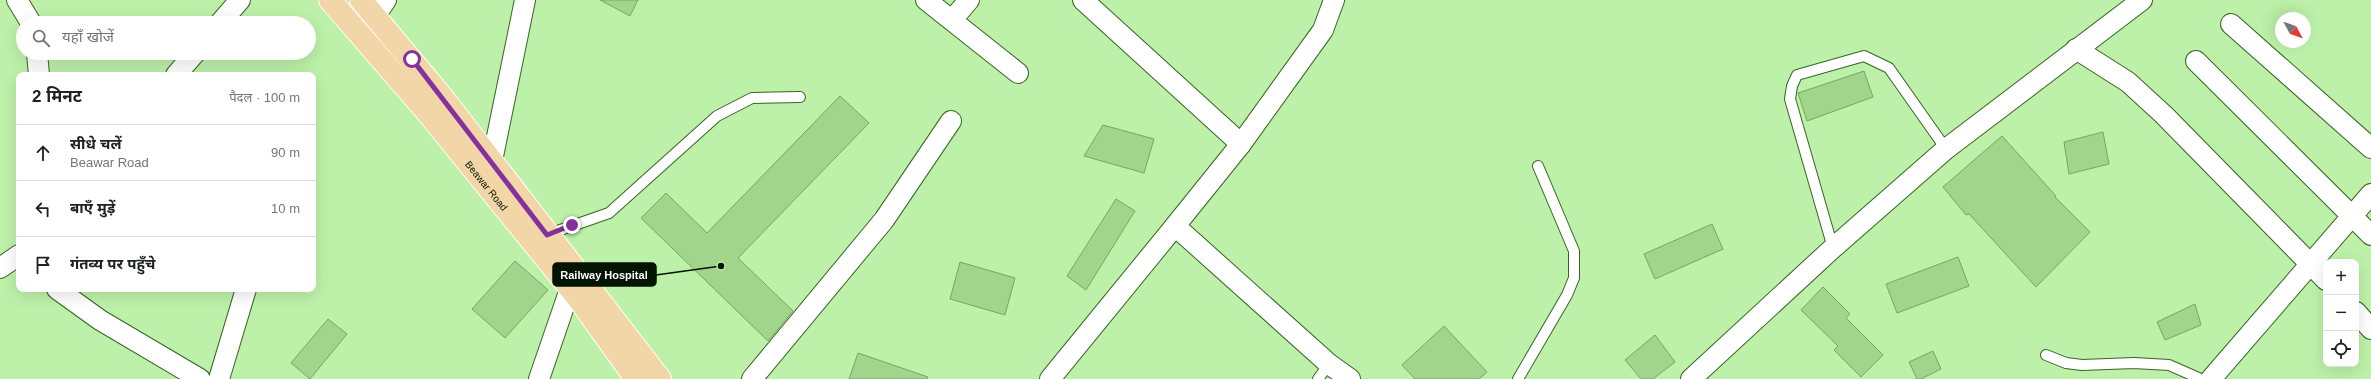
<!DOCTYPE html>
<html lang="hi">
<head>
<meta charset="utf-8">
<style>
	:root { --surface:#fff; --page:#f6f6f6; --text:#202124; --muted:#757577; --line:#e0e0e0 }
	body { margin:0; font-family:Arial,"Noto Sans Devanagari",sans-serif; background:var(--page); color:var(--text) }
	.controls { position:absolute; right:12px; bottom:12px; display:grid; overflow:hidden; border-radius:8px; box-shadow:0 4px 16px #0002 }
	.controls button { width:36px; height:36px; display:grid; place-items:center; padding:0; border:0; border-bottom:1px solid var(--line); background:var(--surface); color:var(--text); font:20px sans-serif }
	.compass { position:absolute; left:2275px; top:12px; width:36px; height:36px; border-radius:50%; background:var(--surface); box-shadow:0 4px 16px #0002; rotate:131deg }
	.stop { position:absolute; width:12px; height:12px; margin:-9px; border:3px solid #84309e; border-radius:50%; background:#fff }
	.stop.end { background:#84309e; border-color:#fff; box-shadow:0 1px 4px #0008 }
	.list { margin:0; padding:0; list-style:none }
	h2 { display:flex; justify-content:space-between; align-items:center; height:52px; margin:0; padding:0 16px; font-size:17px }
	h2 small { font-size:13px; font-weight:400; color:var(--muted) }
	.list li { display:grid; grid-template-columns:26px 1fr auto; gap:12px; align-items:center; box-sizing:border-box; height:56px; padding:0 16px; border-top:1px solid var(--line) }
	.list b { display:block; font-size:15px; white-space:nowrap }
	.list p { margin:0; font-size:13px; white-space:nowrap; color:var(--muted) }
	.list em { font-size:13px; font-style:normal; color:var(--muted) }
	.icon { flex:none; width:22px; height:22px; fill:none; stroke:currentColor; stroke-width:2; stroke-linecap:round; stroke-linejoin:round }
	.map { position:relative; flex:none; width:2371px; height:379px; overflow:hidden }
	.search { position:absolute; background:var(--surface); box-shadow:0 4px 16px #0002; left:16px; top:16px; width:300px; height:44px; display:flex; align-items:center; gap:10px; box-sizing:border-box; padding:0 14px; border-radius:22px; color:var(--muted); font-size:15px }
	.panel { position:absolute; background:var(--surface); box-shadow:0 4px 16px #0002; left:16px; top:72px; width:300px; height:220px; border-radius:8px }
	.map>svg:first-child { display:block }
</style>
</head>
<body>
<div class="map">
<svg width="2371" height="379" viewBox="0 0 2371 379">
	<rect width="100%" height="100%" fill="#bdf1a9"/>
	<g fill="#a0d58b" stroke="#76a762">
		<path d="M600 0H638L630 16Z"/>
		<path d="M1864 71 1873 97 1807 121 1798 93Z"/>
		<path d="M840 96 869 123 738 258 793 311 768 341 641 218 666 193 707 233Z"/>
		<path d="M1103 125 1154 139 1144 173 1084 156Z"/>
		<path d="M2103 132 2109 164 2069 174 2064 142Z"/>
		<path d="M2002 136 2056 196 2055 197 2090 232 2036 287 1969 214 1966 215 1943 187Z"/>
		<path d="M1116 199 1135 211 1086 290 1067 276Z"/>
		<path d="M1712 224 1723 249 1655 279 1644 254Z"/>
		<path d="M1958 257 1969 286 1897 313 1886 284Z"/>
		<path d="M515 261 548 290 505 338 472 309Z"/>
		<path d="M960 262 1015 278 1005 315 950 299Z"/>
		<path d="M1823 287 1850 314 1846 318 1883 355 1861 377 1834 350 1838 346 1801 310Z"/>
		<path d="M2195 304 2201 325 2165 340 2157 322Z"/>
		<path d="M328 319 347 334 310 379 291 363Z"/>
		<path d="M1444 326 1487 372 1479 379H1415L1402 365Z"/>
		<path d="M1655 335 1675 362 1653 379H1641L1625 360Z"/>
		<path d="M1933 351 1941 369 1921 379H1917L1909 362Z"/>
		<path d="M858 353 928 377 927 379H849Z"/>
	</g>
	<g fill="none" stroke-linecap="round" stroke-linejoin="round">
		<g stroke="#386522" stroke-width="12">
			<g id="service">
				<path d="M546 235 609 213 717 116 752 98 800 97"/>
				<path d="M1833 248 1790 99 1792 86 1797 75 1864 56 1889 68 1946 149"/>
				<path d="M2046 355 2066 363 2082 365 2134 363 2169 365 2201 379"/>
				<path d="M1318 379 1329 364"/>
				<path d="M1518 379 1567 295 1574 278V251L1538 166"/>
			</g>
		</g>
		<g stroke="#386522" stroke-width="22">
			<g id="minor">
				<path d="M17 0 31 23"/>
				<path d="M926 0 1018 73"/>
				<path d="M1083 0 1241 144"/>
				<path d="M375 16 386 0"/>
				<path d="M952 20 969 0"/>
				<path d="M220 23 240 0"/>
				<path d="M2231 24 2371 148"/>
				<path d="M2076 49 2128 82 2164 115 2326 280"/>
				<path d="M37 53 39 75"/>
				<path d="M2196 61 2371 235"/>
				<path d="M176 75 195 53"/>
				<path d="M484 172 492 161 525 0"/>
				<path d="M1175 226 1241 144 1323 30 1334 0"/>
				<path d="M0 268 19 255"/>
				<path d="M57 289 100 320 200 379"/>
				<path d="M2356 312 2371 329"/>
				<path d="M219 379 246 289"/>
				<path d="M539 379 570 289"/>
				<path d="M752 379 884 220 951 121"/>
				<path d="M1050 379 1175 226 1329 364 1350 379"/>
				<path d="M1691 379 1833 248 1946 149 2142 0"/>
				<path d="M2211 379 2371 194"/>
			</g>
		</g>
		<g stroke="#fff" stroke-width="24">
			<g id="primary">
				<path id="s1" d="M330 0 427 112 578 298 636 379"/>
				<path d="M361 0 443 98 660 379"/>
			</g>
		</g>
		<use href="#service" stroke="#fff" stroke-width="10"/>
		<use href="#minor" stroke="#fff" stroke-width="20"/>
		<use href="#primary" stroke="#f3d6a8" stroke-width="22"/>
	</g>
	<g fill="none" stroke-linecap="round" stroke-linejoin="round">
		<path stroke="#84309e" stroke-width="5" d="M412 59 547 235 572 225"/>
	</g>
	<g text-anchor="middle" stroke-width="3" stroke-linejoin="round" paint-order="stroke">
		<g font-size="10" fill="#031400" stroke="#bdf1a9">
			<text dy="4" stroke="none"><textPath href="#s1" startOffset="243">Beawar Road</textPath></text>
		</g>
	</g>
	<path fill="none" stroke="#031400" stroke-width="1.5" d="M721 266L656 275"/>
	<circle fill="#031400" stroke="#bdf1a9" stroke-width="1.5" cx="721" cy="266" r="4"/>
	<rect fill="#031400" stroke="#031400" stroke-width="1.5" x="553" y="263" width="103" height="23" rx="4"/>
	<g font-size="11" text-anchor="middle" font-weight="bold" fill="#fff">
		<text x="604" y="279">Railway Hospital</text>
	</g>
</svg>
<div class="controls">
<button>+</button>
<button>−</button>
<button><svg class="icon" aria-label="locate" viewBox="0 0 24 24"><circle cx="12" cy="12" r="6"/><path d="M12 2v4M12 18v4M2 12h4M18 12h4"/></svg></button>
</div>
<svg class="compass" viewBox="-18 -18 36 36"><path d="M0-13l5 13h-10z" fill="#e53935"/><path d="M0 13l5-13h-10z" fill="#757577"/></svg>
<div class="stop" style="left:412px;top:59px"></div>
<div class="stop end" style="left:572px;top:225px"></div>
<div class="search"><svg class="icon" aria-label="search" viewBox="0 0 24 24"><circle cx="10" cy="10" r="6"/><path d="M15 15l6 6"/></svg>यहाँ खोजें</div>
<section class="panel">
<h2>2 मिनट<small>पैदल · 100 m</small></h2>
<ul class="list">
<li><svg class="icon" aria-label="ahead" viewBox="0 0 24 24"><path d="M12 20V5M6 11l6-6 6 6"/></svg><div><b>सीधे चलें</b><p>Beawar Road</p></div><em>90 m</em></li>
<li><svg class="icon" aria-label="left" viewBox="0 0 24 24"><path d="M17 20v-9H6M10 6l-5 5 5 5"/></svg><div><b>बाएँ मुड़ें</b></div><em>10 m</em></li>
<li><svg class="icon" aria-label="arrive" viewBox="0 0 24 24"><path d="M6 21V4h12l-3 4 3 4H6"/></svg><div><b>गंतव्य पर पहुँचे</b></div></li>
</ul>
</section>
</div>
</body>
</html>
